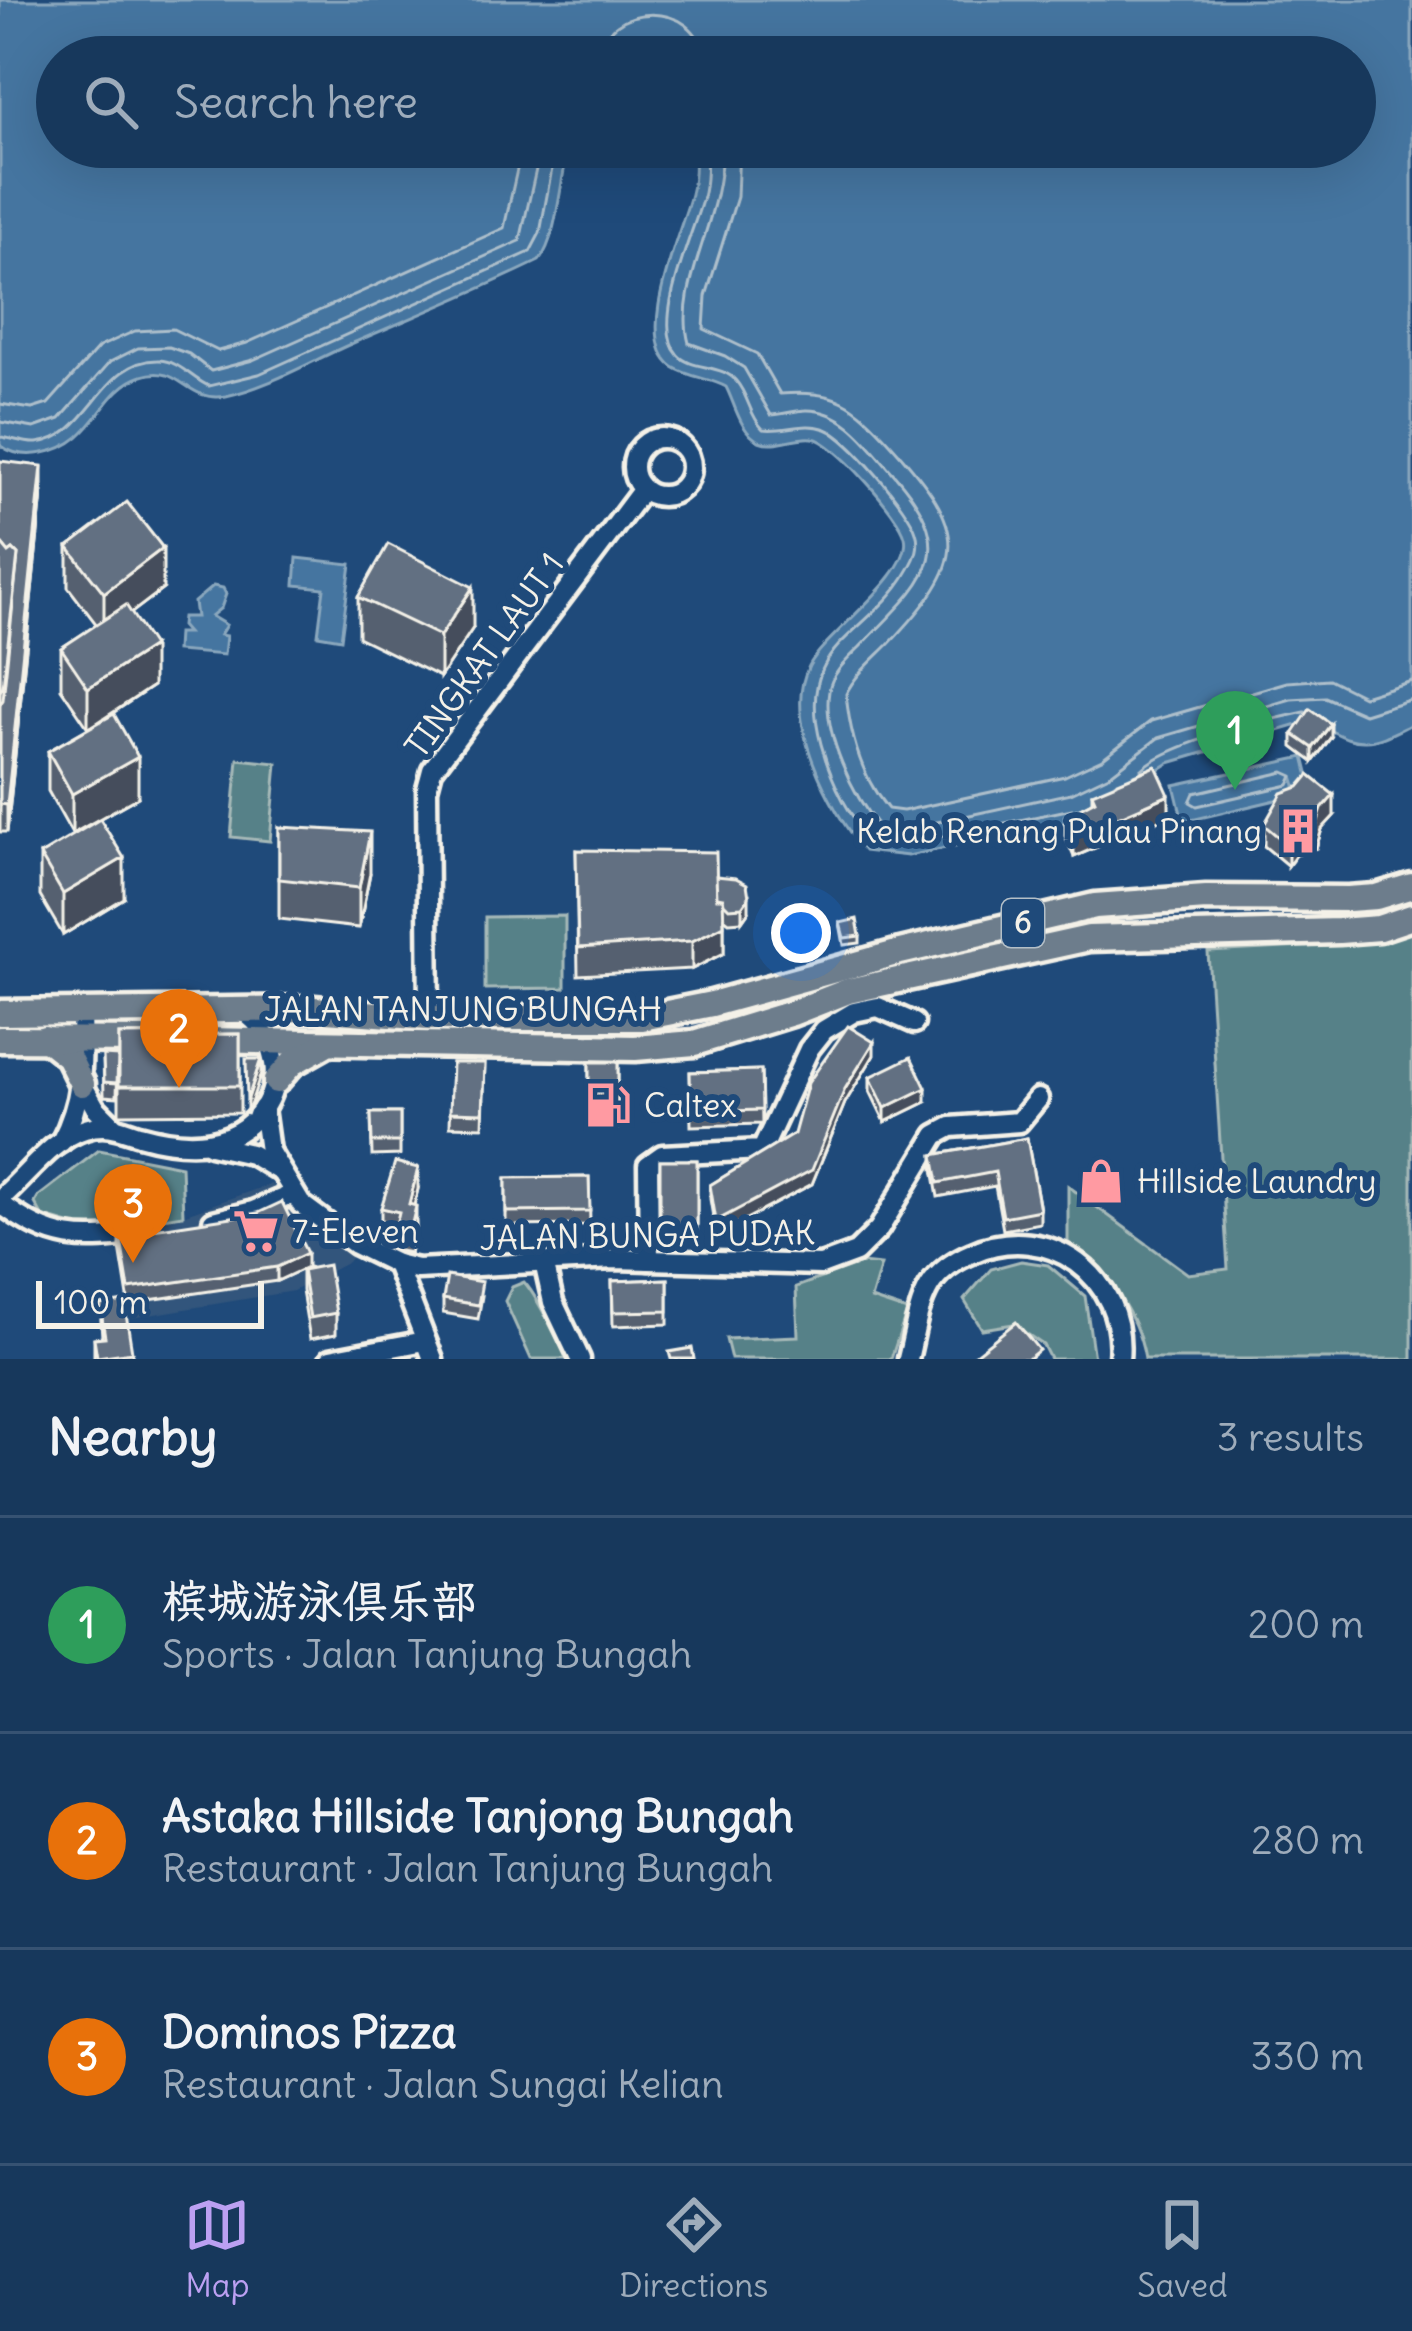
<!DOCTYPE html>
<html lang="en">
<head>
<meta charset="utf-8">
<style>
	:root { --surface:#17385c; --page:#203f62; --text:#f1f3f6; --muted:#9eacbb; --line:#365272; --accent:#bca0f2 }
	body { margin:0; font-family:Delius,"LXGW WenKai TC",sans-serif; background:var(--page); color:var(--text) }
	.scale { position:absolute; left:36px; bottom:30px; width:228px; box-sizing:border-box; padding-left:12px; border:6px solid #f4f1e8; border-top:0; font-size:33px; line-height:42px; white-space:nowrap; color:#f4f1e8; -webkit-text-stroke:9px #1f4a7a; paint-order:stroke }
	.you { position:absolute; left:801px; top:933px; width:42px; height:42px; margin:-30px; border:9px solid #fff; border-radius:50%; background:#1a73e8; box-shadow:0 0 0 18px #1a73e833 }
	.badge { display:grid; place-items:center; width:78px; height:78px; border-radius:50%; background:var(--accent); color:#fff; font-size:39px; font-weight:700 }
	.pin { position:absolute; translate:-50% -99px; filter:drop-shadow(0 3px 6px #0008) }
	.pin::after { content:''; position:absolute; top:63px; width:42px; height:36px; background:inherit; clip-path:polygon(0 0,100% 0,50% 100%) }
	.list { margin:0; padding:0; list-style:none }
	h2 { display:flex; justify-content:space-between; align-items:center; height:156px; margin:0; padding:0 48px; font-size:51px }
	h2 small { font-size:39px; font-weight:400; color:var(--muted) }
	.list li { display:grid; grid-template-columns:78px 1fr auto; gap:36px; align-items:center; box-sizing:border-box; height:216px; padding:0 48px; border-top:3px solid var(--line) }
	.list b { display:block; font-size:45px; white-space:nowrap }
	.list p { margin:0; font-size:39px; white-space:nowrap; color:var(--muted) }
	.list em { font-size:39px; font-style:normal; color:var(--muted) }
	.icon { flex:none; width:66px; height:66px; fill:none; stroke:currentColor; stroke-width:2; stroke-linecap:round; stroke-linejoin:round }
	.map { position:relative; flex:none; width:1412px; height:1359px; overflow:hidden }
	.search { position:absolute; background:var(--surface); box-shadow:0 12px 48px #0002; left:36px; right:36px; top:36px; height:132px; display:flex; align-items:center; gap:30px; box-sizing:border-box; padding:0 42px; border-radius:66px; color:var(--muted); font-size:45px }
	.sheet { height:804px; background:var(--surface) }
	nav { display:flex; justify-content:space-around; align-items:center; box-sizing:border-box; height:168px; border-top:3px solid var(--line); background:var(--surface); font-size:33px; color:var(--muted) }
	nav a { display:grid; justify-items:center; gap:6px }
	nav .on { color:var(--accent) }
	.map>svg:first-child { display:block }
</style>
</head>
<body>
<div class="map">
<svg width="1412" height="1359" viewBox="0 0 1412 1359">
	<rect width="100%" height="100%" fill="#1f4a7a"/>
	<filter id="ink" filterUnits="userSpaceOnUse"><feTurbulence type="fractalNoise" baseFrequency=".00833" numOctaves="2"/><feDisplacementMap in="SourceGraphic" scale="24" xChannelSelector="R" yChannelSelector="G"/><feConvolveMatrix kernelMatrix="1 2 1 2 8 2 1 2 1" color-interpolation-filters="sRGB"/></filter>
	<g filter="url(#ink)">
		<path fill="#33557c" d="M271 1184 300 1216 355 1253 348 1262 293 1291 131 1318 117 1224 183 1215Z"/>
		<g fill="#578188" stroke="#a6b9b8" stroke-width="3">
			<path d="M238 759 277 763 270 841 231 837Z"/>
			<path d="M565 916V988L485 989V917Z"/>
			<path d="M1412 927V1359H1145C1136 1308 1106 1276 1068 1242V1186L1188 1274 1228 1269 1208 952 1360 944Z"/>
			<path d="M99 1150 181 1166 183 1215 86 1229 42 1216 35 1203 39 1196Z"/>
			<path d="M1021 1261 1048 1265 1085 1296 1094 1359H1050L1043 1345 1013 1324 982 1329 964 1300 991 1269Z"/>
			<path d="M862 1263 881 1265 871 1299 907 1311 891 1359H731L726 1339 798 1336 796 1287Z"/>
			<path d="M524 1282C539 1298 555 1337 568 1359H531L505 1301 512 1287Z"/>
		</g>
		<g fill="#4475a0" stroke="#8aa7bd" stroke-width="3">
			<path d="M0 0H1412V724C1397 731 1381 741 1365 741 1338 742 1325 719 1298 725L1169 763 1081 819 908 856 864 851C831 811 781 719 809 666 826 633 914 574 905 537 900 515 834 441 813 438 796 435 777 448 759 441 740 432 735 404 726 387 710 378 688 377 673 367 632 338 682 231 691 194 695 179 695 163 694 147H1355V57H666L655 51 626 57H57V147H569C560 178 558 238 539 261 478 291 415 316 353 343 311 361 271 386 226 396 187 404 180 363 142 376 99 390 98 443 43 453 28 456 13 455 0 445Z"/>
			<path d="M297 558 351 564 341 639 318 635 324 588 295 585Z"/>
			<path d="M213 586 223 588 226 594 221 608 211 616 226 625 220 635 226 636 224 655 176 651 177 633H187L181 626 182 617H196L194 602Z"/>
			<path d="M1304 757 1312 789 1298 792 1293 776 1297 795 1183 822 1174 785Z"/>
		</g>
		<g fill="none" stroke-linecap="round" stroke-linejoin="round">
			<g stroke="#aebfcb" stroke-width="3">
				<path d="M600 57C603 0 700 0 703 57"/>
				<path d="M706 147C707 162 707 178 704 193 696 229 649 323 678 355 691 370 722 364 736 381 749 396 749 415 763 429 785 432 804 421 826 429 848 437 910 510 916 532 919 541 918 550 914 559 878 638 792 636 821 744 831 780 846 813 872 841L906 844 1072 809"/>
				<path d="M721 147C725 215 673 285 689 343L725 356 744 368 771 415C783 415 794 410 807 410 846 410 869 446 893 473 965 555 923 581 860 647 848 659 831 674 829 691 822 732 854 797 879 827L905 829 1071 793 1111 774 1158 738 1291 699 1325 697 1364 714 1412 699"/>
				<path d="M739 147 737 197 706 296 704 329 757 354 780 394C837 390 853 402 891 444 970 532 970 559 888 645 873 660 855 675 846 694 850 734 862 778 888 809L903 811 1065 776 1102 759 1151 721 1287 682 1329 679 1363 696 1412 681"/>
				<path d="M0 404 32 409 48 404 99 347 135 331 173 329 218 351 247 343 504 228 522 147"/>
				<path d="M0 422 34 428 60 419 110 362 138 348 169 347 189 354 211 371 253 360 520 241 541 147"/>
				<path d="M0 437C13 438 24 444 37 443 92 437 100 359 159 360 180 361 192 379 209 386L259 374 530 252 540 233 556 147"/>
				<path d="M1141 770C1168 743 1264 721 1305 712"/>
				<path d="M1284 772 1293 776 1289 785 1197 806 1190 802 1194 793Z"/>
			</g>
			<g stroke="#f4f1e8" stroke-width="27">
				<g id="minor">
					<circle cx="662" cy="467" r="29"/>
					<path d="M429 1018 427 789 432 770 643 489"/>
					<path d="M82 1084 95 1107 113 1125"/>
					<path d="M263 1108 269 1151 301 1204 355 1244 396 1264 417 1269 615 1259 821 1265 856 1252 879 1229 936 1135 951 1127 1019 1122 1038 1099"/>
					<path d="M61 1142C85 1096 82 1062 81 1011"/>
					<path d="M210 1145 251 1154 278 1170"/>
					<path d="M0 1199C26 1177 52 1139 85 1129 106 1122 120 1129 139 1135 181 1147 229 1150 259 1114 271 1099 277 1081 274 1063 269 1039 262 1023 241 1010"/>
					<path d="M0 1203C51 1243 82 1242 144 1233"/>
					<path d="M213 1221 253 1211 293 1194"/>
					<path d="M649 1260 648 1165 662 1155 762 1150 809 1049 824 1030 854 1012 878 1007 914 1023"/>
					<path d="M544 1262 553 1302 580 1359"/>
					<path d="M396 1264 433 1359"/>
					<path d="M330 1359 425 1341"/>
					<path d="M908 1359C914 1336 917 1308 929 1287 938 1272 955 1260 972 1253 1048 1219 1127 1277 1119 1359"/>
				</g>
			</g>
			<g stroke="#f4f1e8" stroke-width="33">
				<g id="major">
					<path d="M0 1013 314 1009 429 1018H642L712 1004 900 952 1095 906 1206 898 1348 899 1376 897 1412 886"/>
					<path d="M45 1038 68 1056 82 1084"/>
					<path d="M0 1039 149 1040"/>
					<path d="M207 1040 635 1048 694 1043 792 1013 848 991 1089 938 1339 931 1379 928 1412 917"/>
					<path d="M276 1081 292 1063 324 1045"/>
				</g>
			</g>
			<use href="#minor" stroke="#1f4a7a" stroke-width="18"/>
			<use href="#major" stroke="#6d7d8c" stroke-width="24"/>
		</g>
		<g fill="#546070" stroke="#f4f1e8" stroke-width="3">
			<path d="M0 461 42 494 7 832H0Z"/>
			<path d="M68 547 163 589 131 613 153 686 95 725 138 797 72 834 48 791V751L88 728 61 688V648L97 625 68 587Z"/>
			<path d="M358 597 473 628 440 677 358 637Z"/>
			<path d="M1293 734 1331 737 1313 762 1293 747Z"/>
			<path d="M1092 793 1169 816 1074 857 1065 836V816L1092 802Z"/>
			<path d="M1334 816 1322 829 1316 848 1296 855 1288 866 1264 846V825Z"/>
			<path d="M279 827 370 873 359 928 279 919Z"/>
			<path d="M576 850 716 876 749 911 742 921 729 922 724 918V953L692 969 578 975Z"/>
			<path d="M40 855 124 898 63 935 40 896Z"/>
			<path d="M840 923 860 936V943L844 945Z"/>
			<path d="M240 1034V1113L119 1114V1035Z"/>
			<path d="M103 1055 118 1056 117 1097 104 1096Z"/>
			<path d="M874 1055 845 1103 812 1184 716 1235 710 1199V1185L794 1134Z"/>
			<path d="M589 1062H618V1128L595 1129V1107H589Z"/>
			<path d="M452 1063H485L483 1127 450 1126Z"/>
			<path d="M761 1070 762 1124 691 1126 690 1072Z"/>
			<path d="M870 1077 926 1102 885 1122 870 1091Z"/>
			<path d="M371 1113H400V1155L372 1156Z"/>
			<path d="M1027 1138 1040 1210V1223L1003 1230 995 1186 938 1197 933 1169V1155Z"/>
			<rect x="660" y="1160" width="37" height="78"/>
			<path d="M589 1177 590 1225 506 1226V1178Z"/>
			<path d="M418 1189 414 1205 416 1226 410 1253 395 1250V1232L381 1229V1208Z"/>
			<path d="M120 1234 307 1267 277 1281 129 1303 120 1248Z"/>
			<path d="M302 1270 336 1313V1334L310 1339 302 1291Z"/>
			<path d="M668 1279V1324L613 1326 612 1281Z"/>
			<path d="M482 1296 478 1319 443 1313V1299Z"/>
			<path d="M100 1305 132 1352V1359H94V1338L102 1337Z"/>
		</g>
		<g fill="#454e5b" stroke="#f4f1e8" stroke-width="3">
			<path d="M42 466V494L7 832V805Z"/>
			<path d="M163 548V589L104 634V593Z"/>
			<path d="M473 587V628L440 677V636Z"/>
			<path d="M153 646V686L88 729V688Z"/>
			<path d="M1331 724V737L1313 762V748Z"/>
			<path d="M138 757V797L72 834V794Z"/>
			<path d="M1169 795V816L1074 857V836Z"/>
			<path d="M1334 795V816L1322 829 1316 848 1296 855 1288 866V845Z"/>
			<path d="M370 832V873L359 928V888Z"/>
			<path d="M124 858V898L63 935V894Z"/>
			<path d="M749 897V911L742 921V907Z"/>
			<path d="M724 925V953L692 969V941Z"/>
			<path d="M874 1042V1055L845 1103 812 1184 716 1235V1221L845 1089Z"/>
			<path d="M261 1059V1073L247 1115V1101Z"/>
			<path d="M926 1088V1102L885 1122V1108Z"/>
			<path d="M418 1168V1189L409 1225V1204Z"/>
			<path d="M416 1206V1226L410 1253V1232Z"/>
			<path d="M307 1253V1267L277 1281V1267Z"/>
		</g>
		<g fill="#627082" stroke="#f4f1e8" stroke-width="3">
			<path d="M0 461 42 466 7 805 0 804V704L3 700 18 555 13 550 9 553 0 542Z"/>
			<path d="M127 502 163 548 104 593 68 547Z"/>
			<path d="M0 542 9 553 13 550 18 555 3 687 0 691Z"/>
			<path d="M388 544 473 587 440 636 358 597Z"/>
			<path d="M126 605 153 646 88 688 61 648Z"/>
			<path d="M1310 709 1331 724 1313 748 1293 734Z"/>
			<path d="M114 714 138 757 72 794 48 751Z"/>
			<path d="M1156 766 1169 795 1074 836 1065 816 1095 800 1092 793Z"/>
			<path d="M1309 775 1334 795 1322 809 1316 827 1296 834 1288 845 1264 825 1282 793 1299 787Z"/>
			<path d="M100 819 124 858 63 894 40 855Z"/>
			<path d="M279 827 370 832 359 888 279 879Z"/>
			<path d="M576 850 716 852 717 898H723L724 925 692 941 578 948Z"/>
			<path d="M716 876 736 878 747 884 749 897 742 907 729 908 724 903 723 898 717 897Z"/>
			<path d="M857 919 860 936 844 938 840 923Z"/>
			<path d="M848 1026 874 1042 845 1089 812 1170 716 1221 710 1185 794 1134 808 1083Z"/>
			<path d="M240 1034V1086H119V1035Z"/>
			<path d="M103 1055 118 1056 117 1083 104 1082Z"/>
			<path d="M911 1057 926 1088 885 1108 870 1077Z"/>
			<path d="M246 1059H261L247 1101Z"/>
			<path d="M589 1062H618V1093H595V1100H589Z"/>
			<path d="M452 1063H485L483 1113 450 1112Z"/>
			<path d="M761 1070 762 1110 691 1112 690 1072Z"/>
			<path d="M595 1093H618V1114L595 1115Z"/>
			<path d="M371 1113H400V1142H372Z"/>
			<path d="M1027 1138 1040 1210 1003 1217 995 1172 938 1183 933 1155Z"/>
			<path d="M660 1160H697V1224L660 1225Z"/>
			<path d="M395 1162 418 1168 409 1204 416 1206 410 1232 395 1229 399 1212 381 1208Z"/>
			<path d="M589 1177 590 1211 506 1212V1178Z"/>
			<path d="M282 1202 307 1253 277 1267 129 1289 120 1234 258 1213Z"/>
			<path d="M328 1265 336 1313 310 1318 302 1270Z"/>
			<path d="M447 1276 482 1282 478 1305 443 1299Z"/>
			<path d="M668 1279V1311L613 1312 612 1281Z"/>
			<path d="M124 1301 132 1352 97 1357 94 1338 105 1337 100 1305Z"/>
			<path d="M1016 1322 1039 1350 1028 1359H969Z"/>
			<path d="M692 1348 694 1359H671L669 1352Z"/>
		</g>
	</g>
	<defs>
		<g id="building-bare" transform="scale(3.6)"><path d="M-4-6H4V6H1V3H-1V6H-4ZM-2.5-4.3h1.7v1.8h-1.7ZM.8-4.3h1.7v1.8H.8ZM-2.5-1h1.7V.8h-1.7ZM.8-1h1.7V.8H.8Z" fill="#ff9aa2" stroke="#1f4a7a" stroke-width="2.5" paint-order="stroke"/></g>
		<g id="fuel-bare" transform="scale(3.6)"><path d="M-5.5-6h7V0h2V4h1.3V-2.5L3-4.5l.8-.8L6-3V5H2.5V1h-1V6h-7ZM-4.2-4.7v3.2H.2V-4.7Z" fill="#ff9aa2" stroke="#1f4a7a" stroke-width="2.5" paint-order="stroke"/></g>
		<g id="shop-bare" transform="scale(3.6)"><path d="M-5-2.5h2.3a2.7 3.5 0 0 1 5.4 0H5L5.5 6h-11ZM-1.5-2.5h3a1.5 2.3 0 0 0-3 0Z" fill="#ff9aa2" stroke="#1f4a7a" stroke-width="2.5" paint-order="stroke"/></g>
		<g id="supermarket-bare" transform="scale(3.6)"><path d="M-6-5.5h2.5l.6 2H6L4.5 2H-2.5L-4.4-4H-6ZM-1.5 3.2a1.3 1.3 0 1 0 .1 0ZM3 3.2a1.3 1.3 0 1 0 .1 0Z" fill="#ff9aa2" stroke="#1f4a7a" stroke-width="2.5" paint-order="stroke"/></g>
	</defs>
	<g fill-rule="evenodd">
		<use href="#building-bare" x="1298" y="831"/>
		<use href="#fuel-bare" x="608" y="1105"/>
		<use href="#shop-bare" x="1101" y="1181"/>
		<use href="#supermarket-bare" x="256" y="1231"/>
	</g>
	<g text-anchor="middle" stroke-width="12" stroke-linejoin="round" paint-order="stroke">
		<rect fill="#1f4a7a" stroke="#b4bfc7" stroke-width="3" x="1002" y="899" width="42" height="48" rx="9"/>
		<g font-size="30" font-weight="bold" fill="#f4f1e8">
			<text x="1023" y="933">6</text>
		</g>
		<g font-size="33" fill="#f4f1e8" stroke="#1f4a7a">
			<text transform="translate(484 655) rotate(-54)" y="12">TINGKAT LAUT 1</text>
			<text x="463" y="1021">JALAN TANJUNG BUNGAH</text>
			<text transform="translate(647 1235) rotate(-1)" y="12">JALAN BUNGA PUDAK</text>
		</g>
		<g font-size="33" fill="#f4f1e8" stroke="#1f4a7a" text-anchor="start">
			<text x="1262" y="843" text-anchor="end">Kelab Renang Pulau Pinang</text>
			<text x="644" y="1117">Caltex</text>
			<text x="1137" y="1193">Hillside Laundry</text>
			<text x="292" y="1243">7-Eleven</text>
		</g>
	</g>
</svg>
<div class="scale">100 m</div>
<div class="you"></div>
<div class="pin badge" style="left:1235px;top:790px;background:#2e9e5b">1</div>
<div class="pin badge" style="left:179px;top:1088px;background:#e8710a">2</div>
<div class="pin badge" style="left:133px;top:1263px;background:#e8710a">3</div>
<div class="search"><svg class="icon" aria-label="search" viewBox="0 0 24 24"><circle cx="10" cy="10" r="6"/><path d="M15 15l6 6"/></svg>Search here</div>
</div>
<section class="sheet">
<h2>Nearby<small>3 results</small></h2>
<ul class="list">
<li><span class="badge" style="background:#2e9e5b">1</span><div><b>槟城游泳俱乐部</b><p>Sports · Jalan Tanjung Bungah</p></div><em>200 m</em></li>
<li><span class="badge" style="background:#e8710a">2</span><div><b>Astaka Hillside Tanjong Bungah</b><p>Restaurant · Jalan Tanjung Bungah</p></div><em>280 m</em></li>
<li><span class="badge" style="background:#e8710a">3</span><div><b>Dominos Pizza</b><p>Restaurant · Jalan Sungai Kelian</p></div><em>330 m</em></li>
</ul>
</section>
<nav>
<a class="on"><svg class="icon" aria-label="map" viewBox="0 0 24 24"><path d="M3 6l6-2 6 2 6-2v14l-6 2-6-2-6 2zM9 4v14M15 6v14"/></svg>Map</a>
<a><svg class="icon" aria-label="directions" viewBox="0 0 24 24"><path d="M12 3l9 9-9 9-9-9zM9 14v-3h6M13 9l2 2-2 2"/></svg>Directions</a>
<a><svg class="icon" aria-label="saved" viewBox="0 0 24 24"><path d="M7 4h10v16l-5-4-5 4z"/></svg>Saved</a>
</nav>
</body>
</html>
